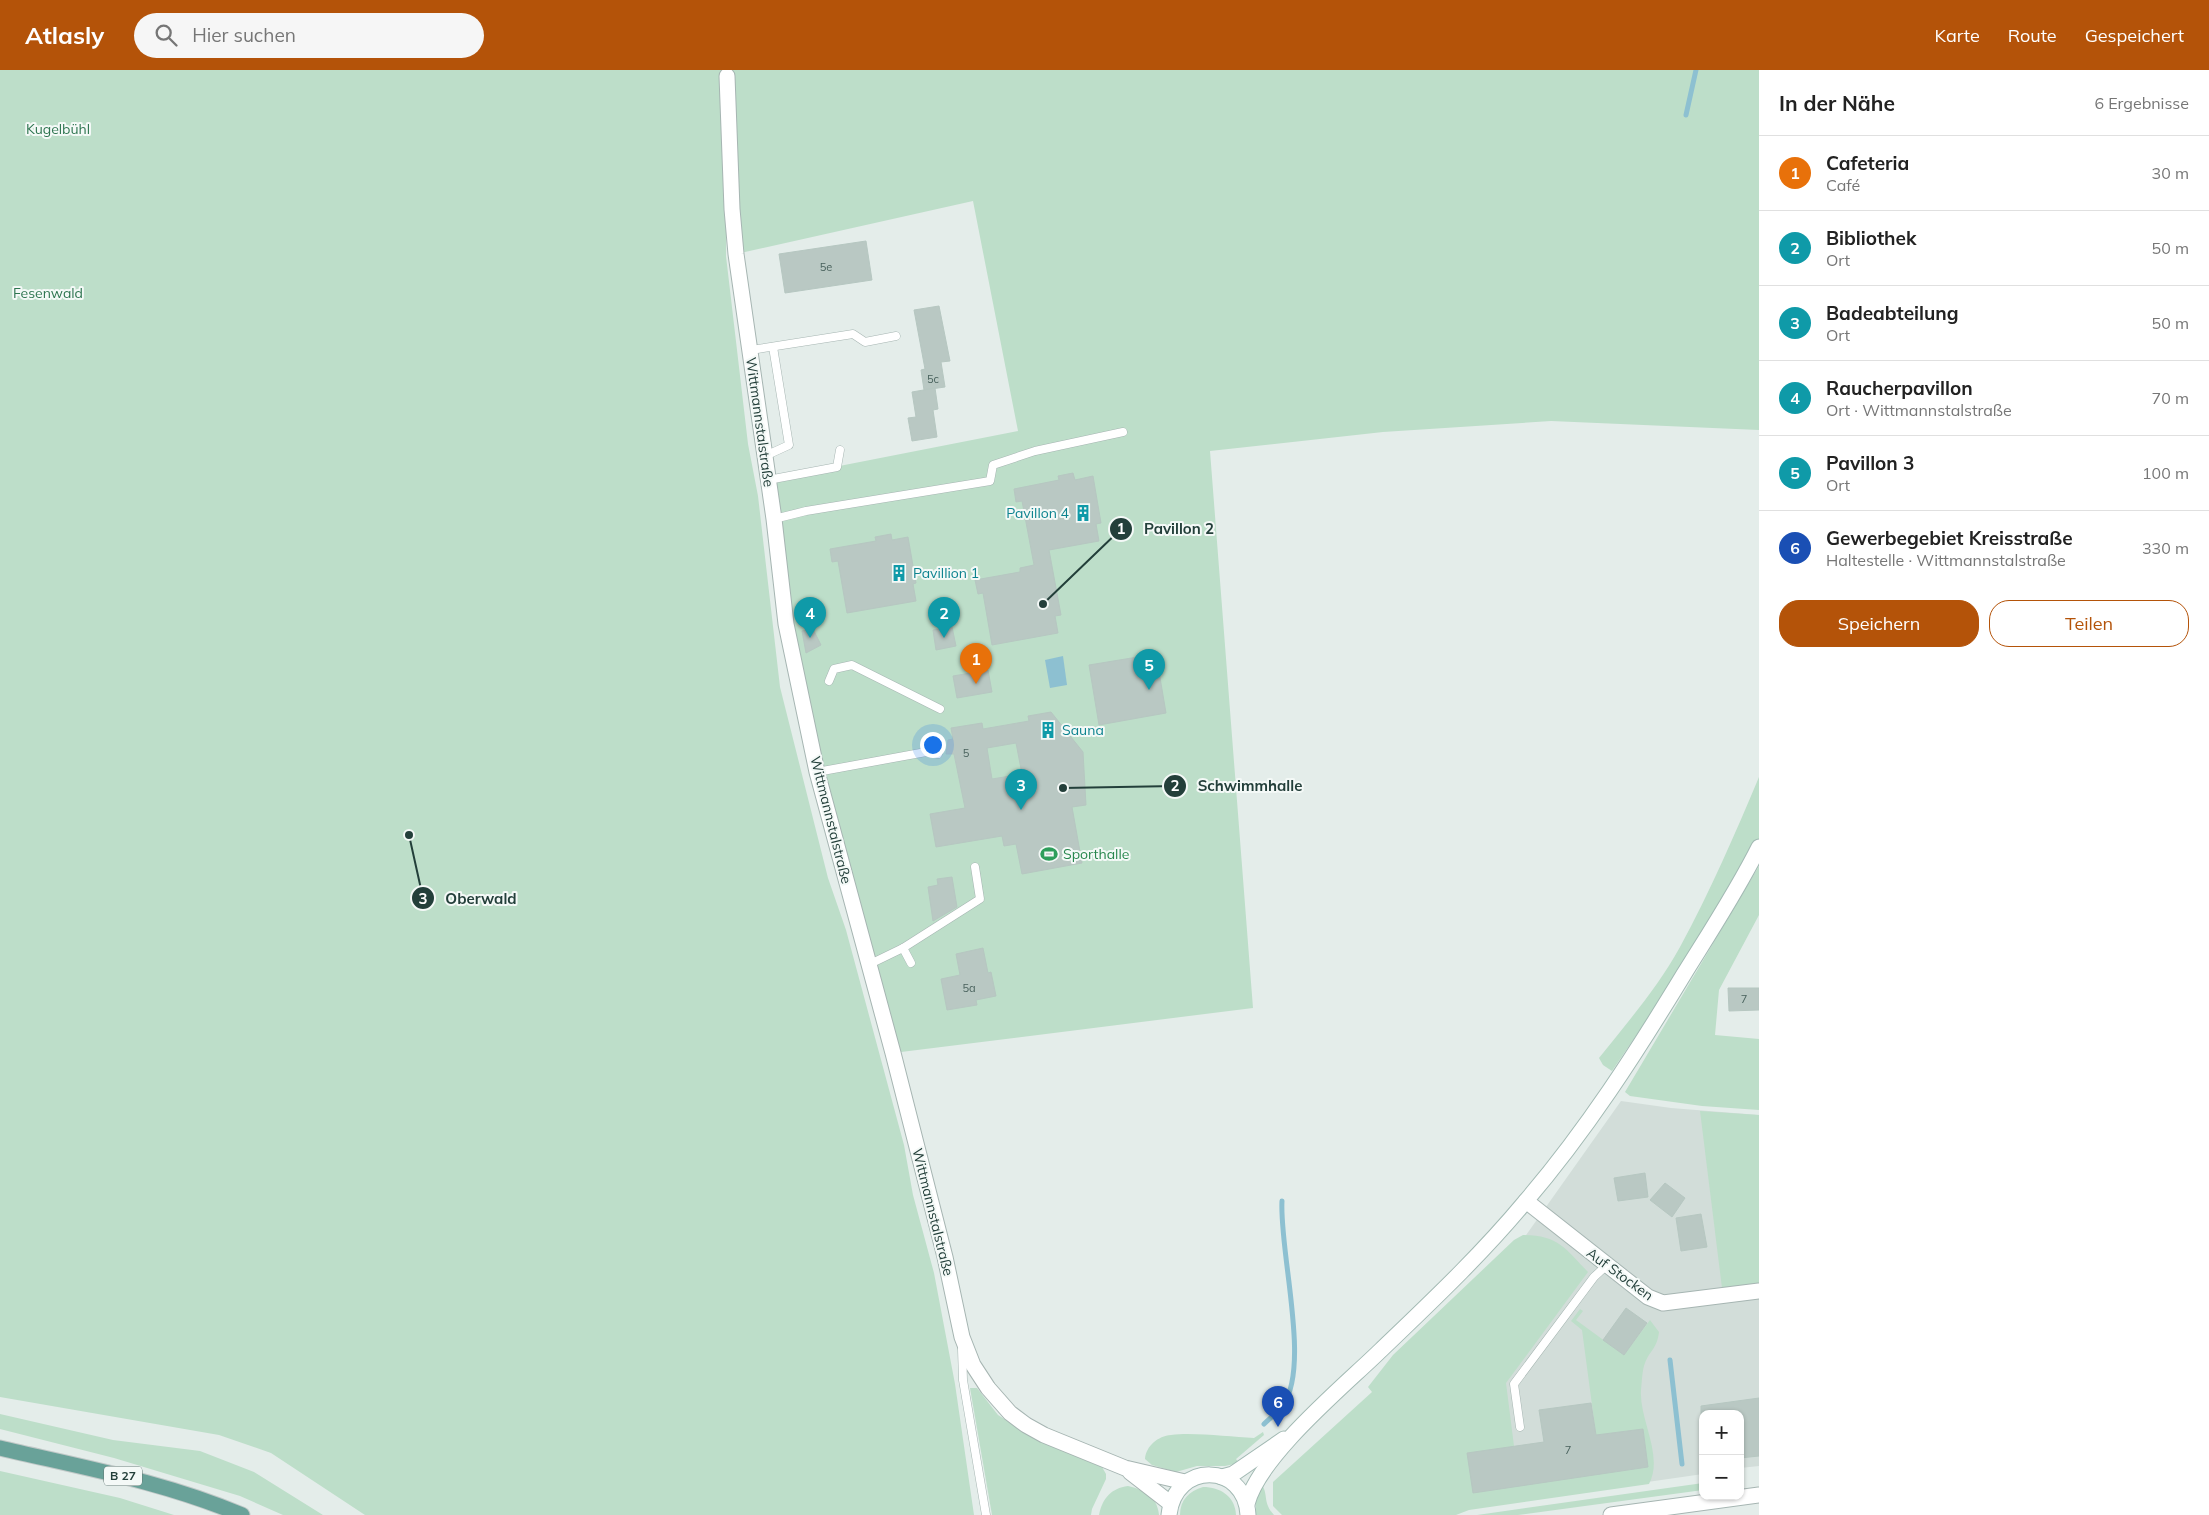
<!DOCTYPE html>
<html lang="de">
<head>
<meta charset="utf-8">
<style>
	:root { --surface:#fff; --page:#f6f6f6; --text:#222; --muted:#767676; --line:#e0e0e0; --accent:#b45309 }
	body { margin:0; font-family:Mulish,sans-serif; background:var(--page); color:var(--text) }
	.controls { position:absolute; right:15px; bottom:15px; display:grid; overflow:hidden; border-radius:10px; box-shadow:0 1px 4px #0004 }
	.controls button { width:45px; height:45px; display:grid; place-items:center; padding:0; border:0; border-bottom:1px solid var(--line); background:var(--surface); color:var(--text); font:25px sans-serif }
	.you { position:absolute; left:932px; top:674px; width:18px; height:18px; margin:-12px; border:4px solid #fff; border-radius:50%; background:#1a73e8; box-shadow:0 0 0 8px #1a73e833 }
	.badge { display:grid; place-items:center; width:32px; height:32px; border-radius:50%; background:var(--accent); color:#fff; font-size:16px; font-weight:700 }
	.pin { position:absolute; translate:-50% -41px; filter:drop-shadow(0 1px 2px #0008) }
	.pin::after { content:''; position:absolute; top:26px; width:18px; height:15px; background:inherit; clip-path:polygon(0 0,100% 0,50% 100%) }
	.list { margin:0; padding:0; list-style:none }
	h2 { display:flex; justify-content:space-between; align-items:center; height:65px; margin:0; padding:0 20px; font-size:21px }
	h2 small { font-size:16px; font-weight:400; color:var(--muted) }
	.list li { display:grid; grid-template-columns:32px 1fr auto; gap:15px; align-items:center; box-sizing:border-box; height:75px; padding:0 20px; border-top:1px solid var(--line) }
	.list b { display:block; font-size:19px; white-space:nowrap }
	.list p { margin:0; font-size:16px; white-space:nowrap; color:var(--muted) }
	.list em { font-size:16px; font-style:normal; color:var(--muted) }
	.actions { display:flex; gap:10px; padding:15px 20px }
	.actions a { flex:1; padding:11px 0; border:1px solid var(--accent); border-radius:20px; text-align:center; font-size:18px; color:var(--accent) }
	.actions .main { background:var(--accent); color:#fff }
	.icon { flex:none; width:28px; height:28px; fill:none; stroke:currentColor; stroke-width:2; stroke-linecap:round; stroke-linejoin:round }
	.map { position:relative; flex:none; width:1759px; height:1445px; overflow:hidden }
	header { display:flex; align-items:center; gap:30px; box-sizing:border-box; height:70px; padding:0 25px; background:var(--accent); color:#fff }
	header strong { font-size:24px }
	nav { display:flex; gap:28px; margin-inline-start:auto; font-size:18px }
	.search { width:350px; height:45px; background:var(--page); display:flex; align-items:center; gap:12px; box-sizing:border-box; padding:0 18px; border-radius:28px; color:var(--muted); font-size:19px }
	main { display:flex }
	aside { flex:1; background:var(--surface) }
	.map>svg:first-child { display:block }
</style>
</head>
<body>
<header>
<strong>Atlasly</strong>
<div class="search"><svg class="icon" aria-label="search" viewBox="0 0 24 24"><circle cx="10" cy="10" r="6"/><path d="M15 15l6 6"/></svg>Hier suchen</div>
<nav><a>Karte</a><a>Route</a><a>Gespeichert</a></nav>
</header>
<main>
<div class="map">
<svg width="1759" height="1445" viewBox="0 0 1759 1445">
	<rect width="100%" height="100%" fill="#e4edea"/>
	<path fill="#d2ddd9" d="M1621 1031 1671 1038 1759 1045V1396L1740 1398V1344H1703V1404L1452 1440 1444 1281Z"/>
	<g fill="#bddec9">
		<path d="M0 0H1759V360L1551 351 1383 362 1210 381 1253 938 893 983 799 616 768 410 1018 361 973 131 736 184 727 18 726 186 748 374 758 426 780 617 828 808 846 860 904 1075 913 1125 934 1203 955 1314 974 1445H365L271 1383 219 1365 0 1327Z"/>
		<path d="M1759 707V773L1736 818 1612 1001 1603 995 1599 988C1627 953 1658 917 1680 877 1710 822 1735 764 1759 707Z"/>
		<path d="M1759 796V845L1719 920 1715 965 1759 969V1040L1702 1036 1630 1026 1625 1022Z"/>
		<path d="M1700 1041 1759 1045V1213L1722 1218Z"/>
		<path d="M1523 1165C1558 1165 1566 1179 1588 1202L1506 1313 1514 1376 1473 1422 1648 1397 1643 1359 1596 1365 1582 1260 1571 1251 1580 1239 1583 1241 1576 1250 1624 1285 1650 1250 1659 1262C1657 1279 1650 1280 1645 1293 1642 1300 1642 1312 1641 1320 1639 1350 1664 1385 1649 1414L1469 1440 1456 1445H1282L1273 1436V1412L1372 1322 1368 1317 1393 1285 1514 1170Z"/>
		<path d="M970 1318H977L998 1345 1039 1371 1102 1397 1106 1404V1409L1092 1439 1091 1445H992Z"/>
		<path d="M0 1344 113 1370 200 1381 254 1402 323 1445H283L240 1426 114 1388 0 1359Z"/>
		<path d="M1263 1362 1264 1365 1236 1389 1239 1393 1225 1396H1197L1176 1402 1152 1395 1145 1389C1146 1376 1158 1366 1171 1365 1194 1362 1230 1367 1254 1368Z"/>
		<path d="M0 1401 120 1428 174 1445H0Z"/>
		<path d="M1703 1413V1420L1518 1445H1477Z"/>
		<path d="M1261 1414C1269 1423 1262 1432 1274 1445H1256V1425Z"/>
		<path d="M1128 1416C1144 1420 1157 1426 1159 1445H1099C1102 1429 1111 1418 1128 1416Z"/>
		<path d="M1203 1417C1220 1417 1235 1426 1236 1445H1180C1180 1430 1189 1421 1203 1417Z"/>
	</g>
	<path fill="#8dc0d1" d="M1063 586 1067 615 1050 618 1045 590Z"/>
	<g fill="none" stroke-linecap="round" stroke-linejoin="round">
		<g stroke="#8dc0d1" stroke-width="5">
			<path d="M1686 45 1696 0"/>
			<path d="M1670 1290 1682 1394"/>
			<path d="M1264 1354C1270 1348 1278 1342 1283 1335 1311 1296 1279 1181 1282 1131"/>
		</g>
	</g>
	<g fill="#b9c8c3" stroke="#b6c7c1" fill-rule="evenodd">
		<path d="M866 171 872 210 785 223 779 184Z"/>
		<path d="M939 236 950 291 941 292 945 317 924 320 921 300 925 299 914 240Z"/>
		<path d="M935 318 938 339 933 340 937 367 912 371 908 348 916 347 912 322Z"/>
		<path d="M1073 403 1075 410 1093 406 1101 453 1096 454 1099 471 1049 480 1061 545 1055 546 1058 563 992 575 983 523 978 524 975 510 1020 502V498L1034 495 1022 431 1016 432 1014 419 1059 410 1058 406Z"/>
		<path d="M891 464 892 470 908 467 916 513 913 514 916 531 847 543 838 491 832 492 830 479 876 471 875 467Z"/>
		<path d="M952 557 956 576 936 580 933 560Z"/>
		<path d="M813 559 821 575 806 583 802 561Z"/>
		<path d="M1156 584 1166 643 1099 655 1089 595Z"/>
		<path d="M988 600 992 622 957 628 953 606Z"/>
		<path d="M1051 642 1083 682 1086 735 1072 737 1082 793 1022 804 1016 774 1004 776 1002 766 936 777 930 744 965 738 954 684H946L948 670 953 669 951 658 982 653 983 659 1029 651 1028 646ZM1016 673 1022 704 992 709 987 678Z"/>
		<path d="M952 807 957 837 933 851 928 817 938 815 937 809Z"/>
		<path d="M983 878 988 903 991 902 996 926 976 930 977 935 947 940 941 909 960 905 956 884Z"/>
		<path d="M1728 918H1759V940L1729 941Z"/>
		<path d="M1645 1103 1648 1127 1618 1131 1614 1108Z"/>
		<path d="M1665 1113 1685 1128 1672 1147 1650 1130Z"/>
		<path d="M1701 1144 1707 1177 1681 1181 1676 1148Z"/>
		<path d="M1626 1238 1647 1253 1624 1285 1603 1270Z"/>
		<path d="M1759 1328V1386L1740 1388V1344H1701V1336Z"/>
		<path d="M1591 1333 1596 1365 1643 1359 1648 1397 1473 1423 1467 1383 1544 1372 1539 1340Z"/>
	</g>
	<g fill="none" stroke-linecap="round" stroke-linejoin="round">
		<g stroke="#a6b5b2" stroke-width="9">
			<g id="lane">
				<path d="M751 280 853 264 865 272 896 266"/>
				<path d="M765 386 789 375 773 277"/>
				<path d="M768 410 837 397 840 380"/>
				<path d="M774 449 806 441 990 411 993 395 1035 381 1123 362"/>
				<path d="M829 611 834 599 852 595 940 639"/>
				<path d="M817 702 926 682 938 684"/>
				<path d="M903 878 911 893"/>
				<path d="M870 894 903 878 980 829 975 797"/>
				<path d="M962 1279 963 1310 986 1445"/>
				<path d="M1520 1357 1514 1314 1594 1207 1606 1196"/>
			</g>
		</g>
		<g stroke="#a6b5b2" stroke-width="17">
			<g id="street">
				<path d="M727 6 732 139 736 184 774 449 786 554 817 702 893 983 945 1187 962 1267 973 1295 988 1318 1010 1343 1026 1355 1044 1365 1125 1398 1185 1412"/>
				<path d="M1526 1131 1648 1227 1663 1233 1759 1221"/>
				<path d="M1130 1402 1170 1433"/>
				<path d="M1611 1445 1759 1425"/>
			</g>
		</g>
		<g stroke="#a2b9b3" stroke-width="17">
			<g id="secondary">
				<path d="M1222 1407 1233 1404 1284 1369"/>
				<path d="M1247 1434C1259 1386 1344 1316 1381 1280 1431 1232 1481 1185 1525 1132 1586 1061 1636 983 1684 904 1710 862 1737 821 1759 777"/>
				<path d="M1169 1445C1175 1391 1245 1392 1248 1445"/>
			</g>
		</g>
		<g stroke="#c1c9c8" stroke-width="17">
			<path id="primary" d="M0 1378C81 1397 165 1412 242 1445"/>
		</g>
		<use href="#lane" stroke="#fff" stroke-width="8"/>
		<use href="#street" stroke="#fff" stroke-width="15"/>
		<use href="#secondary" stroke="#fff" stroke-width="15"/>
		<use href="#primary" stroke="#69a299" stroke-width="15"/>
	</g>
	<defs>
		<g id="building-bare" transform="scale(1.35)"><path d="M-4-6H4V6H1V3H-1V6H-4ZM-2.5-4.3h1.7v1.8h-1.7ZM.8-4.3h1.7v1.8H.8ZM-2.5-1h1.7V.8h-1.7ZM.8-1h1.7V.8H.8Z" fill="#0f9aa8" stroke="#f4f9f7" stroke-width="2.5" paint-order="stroke"/></g>
		<g id="stadium-bare" transform="scale(1.35)"><path d="M0-5a6.5 5 0 1 0 0 10a6.5 5 0 1 0 0-10ZM-3.5-1.8h7v3.6h-7Z" fill="#2e9e5b" stroke="#f4f9f7" stroke-width="2.5" paint-order="stroke"/></g>
	</defs>
	<g fill-rule="evenodd">
		<use href="#building-bare" x="1083" y="443"/>
		<use href="#building-bare" x="899" y="503"/>
		<use href="#building-bare" x="1048" y="660"/>
		<use href="#stadium-bare" x="1049" y="784"/>
	</g>
	<g text-anchor="middle" stroke-width="4" stroke-linejoin="round" paint-order="stroke">
		<g font-size="11" fill="#48615c">
			<text x="826" y="201">5e</text>
			<text x="933" y="313">5c</text>
			<text x="966" y="687">5</text>
			<text x="969" y="922">5a</text>
			<text x="1744" y="933">7</text>
			<text x="1568" y="1384">7</text>
		</g>
		<rect fill="#f4f9f7" stroke="#627773" stroke-width="1" x="104" y="1396.5" width="38" height="19" rx="4"/>
		<g font-size="12" font-weight="bold" fill="#233f3a">
			<text x="123" y="1410">B 27</text>
		</g>
		<g font-size="14" fill="#2e7550" stroke="#f4f9f7">
			<text x="58" y="64">Kugelbühl</text>
			<text x="48" y="228">Fesenwald</text>
		</g>
		<g font-size="14" fill="#233f3a" stroke="#f4f9f7">
			<text transform="translate(760 352) rotate(82)" y="5">Wittmannstalstraße</text>
			<text transform="translate(831 750) rotate(76)" y="5">Wittmannstalstraße</text>
			<text transform="translate(933 1142) rotate(76)" y="5">Wittmannstalstraße</text>
			<text transform="translate(1620 1204) rotate(36)" y="5">Auf Stocken</text>
		</g>
		<g font-size="14" fill="#0d838f" stroke="#f4f9f7" text-anchor="start">
			<text x="1069" y="448" text-anchor="end">Pavillon 4</text>
			<text x="913" y="508">Pavillion 1</text>
			<text x="1062" y="665">Sauna</text>
		</g>
		<g font-size="14" fill="#27864d" stroke="#f4f9f7" text-anchor="start">
			<text x="1063" y="789">Sporthalle</text>
		</g>
	</g>
	<path fill="none" stroke="#233f3a" stroke-width="2" d="M1043 534L1121 459M1063 718L1175 716M409 765L423 828"/>
	<g fill="#233f3a" stroke="#f4f9f7" stroke-width="2">
		<circle cx="1043" cy="534" r="5"/>
		<circle cx="1063" cy="718" r="5"/>
		<circle cx="409" cy="765" r="5"/>
		<circle cx="1121" cy="459" r="12"/>
		<circle cx="1175" cy="716" r="12"/>
		<circle cx="423" cy="828" r="12"/>
	</g>
	<g font-size="15" text-anchor="middle" font-weight="bold" fill="#fff">
		<text x="1121" y="464">1</text>
		<text x="1175" y="721">2</text>
		<text x="423" y="834">3</text>
	</g>
	<g font-size="15" text-anchor="middle" font-weight="bold" fill="#233f3a" stroke="#f4f9f7" stroke-width="4" stroke-linejoin="round" paint-order="stroke">
		<text x="1179" y="464">Pavillon 2</text>
		<text x="1250" y="721">Schwimmhalle</text>
		<text x="481" y="834">Oberwald</text>
	</g>
</svg>
<div class="controls">
<button>+</button>
<button>−</button>
</div>
<div class="you"></div>
<div class="pin badge" style="left:976px;top:614px;background:#e8710a">1</div>
<div class="pin badge" style="left:944px;top:568px;background:#0f9aa8">2</div>
<div class="pin badge" style="left:1021px;top:740px;background:#0f9aa8">3</div>
<div class="pin badge" style="left:810px;top:568px;background:#0f9aa8">4</div>
<div class="pin badge" style="left:1149px;top:620px;background:#0f9aa8">5</div>
<div class="pin badge" style="left:1278px;top:1357px;background:#1a4fb4">6</div>
</div>
<aside>
<h2>In der Nähe<small>6 Ergebnisse</small></h2>
<ul class="list">
<li><span class="badge" style="background:#e8710a">1</span><div><b>Cafeteria</b><p>Café</p></div><em>30 m</em></li>
<li><span class="badge" style="background:#0f9aa8">2</span><div><b>Bibliothek</b><p>Ort</p></div><em>50 m</em></li>
<li><span class="badge" style="background:#0f9aa8">3</span><div><b>Badeabteilung</b><p>Ort</p></div><em>50 m</em></li>
<li><span class="badge" style="background:#0f9aa8">4</span><div><b>Raucherpavillon</b><p>Ort · Wittmannstalstraße</p></div><em>70 m</em></li>
<li><span class="badge" style="background:#0f9aa8">5</span><div><b>Pavillon 3</b><p>Ort</p></div><em>100 m</em></li>
<li><span class="badge" style="background:#1a4fb4">6</span><div><b>Gewerbegebiet Kreisstraße</b><p>Haltestelle · Wittmannstalstraße</p></div><em>330 m</em></li>
</ul>
<div class="actions"><a class="main">Speichern</a><a>Teilen</a></div>
</aside>
</main>
</body>
</html>
